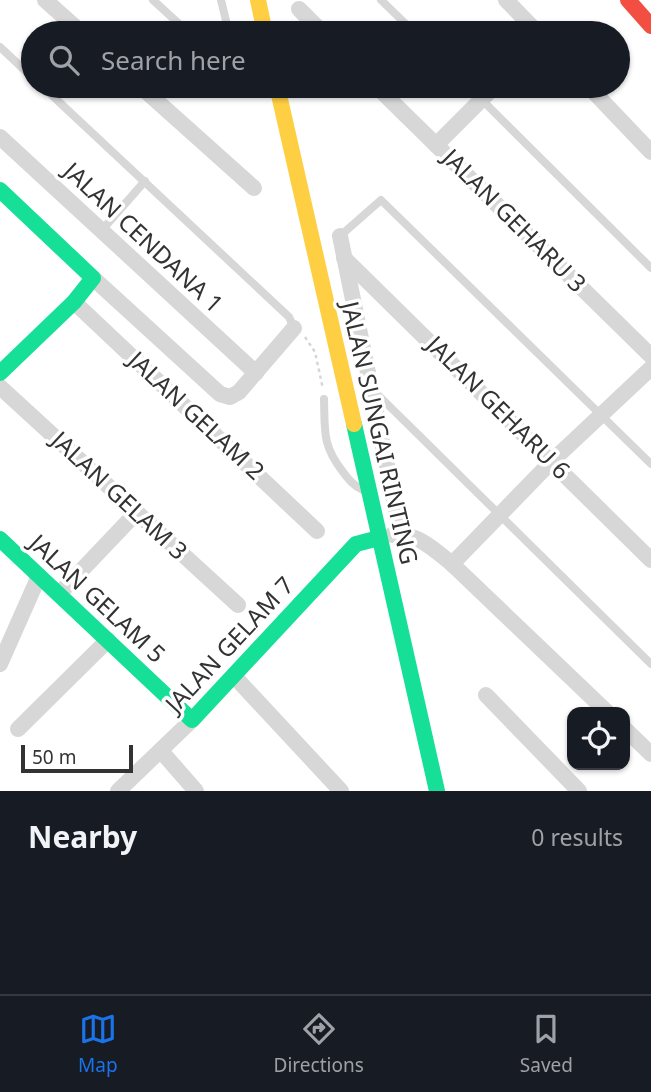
<!DOCTYPE html>
<html lang="en">
<head>
<meta charset="utf-8">
<style>
	:root { --surface:#171b24; --page:#242831; --text:#f1f3f6; --muted:#9ea1a6; --line:#363941; --accent:#1a73e8 }
	body { margin:0; font-family:"Noto Sans",sans-serif; background:var(--page); color:var(--text) }
	.controls { position:absolute; right:21px; bottom:21px; display:grid; overflow:hidden; border-radius:14px; box-shadow:0 2px 5px #0004 }
	.controls button { width:63px; height:63px; display:grid; place-items:center; padding:0; border:0; border-bottom:2px solid var(--line); background:var(--surface); color:var(--text); font:35px sans-serif }
	.scale { position:absolute; left:21px; bottom:18px; width:112px; box-sizing:border-box; padding-left:7px; border:4px solid #333; border-top:0; font-size:19px; line-height:24px; white-space:nowrap; color:#333; -webkit-text-stroke:5px #fff; paint-order:stroke }
	.list { margin:0; padding:0; list-style:none }
	h2 { display:flex; justify-content:space-between; align-items:center; height:91px; margin:0; padding:0 28px; font-size:30px }
	h2 small { font-size:23px; font-weight:400; color:var(--muted) }
	.icon { flex:none; width:38px; height:38px; fill:none; stroke:currentColor; stroke-width:2; stroke-linecap:round; stroke-linejoin:round }
	.map { position:relative; flex:none; width:651px; height:791px; overflow:hidden }
	.search { position:absolute; background:var(--surface); box-shadow:0 2px 5px #0004; left:21px; right:21px; top:21px; height:77px; display:flex; align-items:center; gap:18px; box-sizing:border-box; padding:0 24px; border-radius:38px; color:var(--muted); font-size:26px }
	.sheet { height:203px; background:var(--surface) }
	nav { display:flex; justify-content:space-around; align-items:center; box-sizing:border-box; height:98px; border-top:2px solid var(--line); background:var(--surface); font-size:19px; color:var(--muted) }
	nav a { display:grid; justify-items:center; gap:4px }
	nav .on { color:var(--accent) }
	.map>svg:first-child { display:block }
</style>
</head>
<body>
<div class="map">
<svg width="651" height="791" viewBox="0 0 651 791">
	<rect width="100%" height="100%" fill="#fff"/>
	<g fill="none" stroke-linecap="round" stroke-linejoin="round">
		<path stroke="#d6d6d6" stroke-width="2.5" stroke-dasharray="3.5 3.5" stroke-linecap="butt" d="M305 337 315 352 323 389"/>
		<g stroke="#d7d7d7" stroke-width="8">
			<path d="M153 0 189 33"/>
			<path d="M221 0 229 33"/>
			<path d="M381 0 415 33"/>
			<path d="M0 47 33 78"/>
			<path d="M42 86 289 317 294 328"/>
			<path d="M468 86 651 268"/>
			<path d="M102 230 145 181"/>
			<path d="M340 236 381 200 651 464"/>
			<path d="M374 391 651 664"/>
			<path d="M324 399C325 432 322 445 343 472 349 480 354 486 363 490"/>
		</g>
		<g stroke="#d7d7d7" stroke-width="16">
			<path d="M45 0 82 33"/>
			<path d="M506 0 538 33"/>
			<path d="M299 9 323 33"/>
			<path d="M140 86 254 188"/>
			<path d="M376 86 651 356"/>
			<path d="M588 86 651 152"/>
			<path d="M0 137 256 373"/>
			<path d="M436 145 495 86"/>
			<path d="M340 236 401 534"/>
			<path d="M344 258 651 560"/>
			<path d="M93 278 220 394 230 397 239 392 294 328"/>
			<path d="M74 302 317 531"/>
			<path d="M0 387 238 605"/>
			<path d="M392 535C415 531 435 550 452 564L607 712"/>
			<path d="M452 564 552 461 651 368"/>
			<path d="M59 594 136 513"/>
			<path d="M0 664 39 576"/>
			<path d="M234 676 341 791"/>
			<path d="M486 695 579 791"/>
			<path d="M18 729 108 640"/>
			<path d="M625 729 651 754"/>
			<path d="M161 751 196 791"/>
			<path d="M118 791 192 720"/>
		</g>
		<g stroke="#16e098" stroke-width="16">
			<path d="M0 190 93 278 74 302 0 373"/>
			<path d="M354 424 437 791"/>
			<path d="M0 539 192 720 356 544 379 538"/>
		</g>
		<g stroke="#ffcf43" stroke-width="16">
			<path d="M258 0 265 33"/>
			<path d="M277 86 354 424"/>
		</g>
		<path stroke="#f24e42" stroke-width="16" d="M628 0 651 26"/>
	</g>
	<g text-anchor="middle" stroke-width="7" stroke-linejoin="round" paint-order="stroke">
		<g font-size="24" fill="#333" stroke="#fff">
			<text transform="translate(514 221) rotate(45)" y="8">JALAN GEHARU 3</text>
			<text transform="translate(143 238) rotate(43)" y="8">JALAN CENDANA 1</text>
			<text transform="translate(498 408) rotate(45)" y="8">JALAN GEHARU 6</text>
			<text transform="translate(196 416) rotate(43)" y="8">JALAN GELAM 2</text>
			<text transform="translate(379 433) rotate(77)" y="8">JALAN SUNGAI RINTING</text>
			<text transform="translate(119 496) rotate(43)" y="8">JALAN GELAM 3</text>
			<text transform="translate(97 599) rotate(43)" y="8">JALAN GELAM 5</text>
			<text transform="translate(230 645) rotate(-47)" y="8">JALAN GELAM 7</text>
		</g>
	</g>
</svg>
<div class="controls">
<button><svg class="icon" aria-label="locate" viewBox="0 0 24 24"><circle cx="12" cy="12" r="6"/><path d="M12 2v4M12 18v4M2 12h4M18 12h4"/></svg></button>
</div>
<div class="scale">50 m</div>
<div class="search"><svg class="icon" aria-label="search" viewBox="0 0 24 24"><circle cx="10" cy="10" r="6"/><path d="M15 15l6 6"/></svg>Search here</div>
</div>
<section class="sheet">
<h2>Nearby<small>0 results</small></h2>
<ul class="list">
</ul>
</section>
<nav>
<a class="on"><svg class="icon" aria-label="map" viewBox="0 0 24 24"><path d="M3 6l6-2 6 2 6-2v14l-6 2-6-2-6 2zM9 4v14M15 6v14"/></svg>Map</a>
<a><svg class="icon" aria-label="directions" viewBox="0 0 24 24"><path d="M12 3l9 9-9 9-9-9zM9 14v-3h6M13 9l2 2-2 2"/></svg>Directions</a>
<a><svg class="icon" aria-label="saved" viewBox="0 0 24 24"><path d="M7 4h10v16l-5-4-5 4z"/></svg>Saved</a>
</nav>
</body>
</html>
